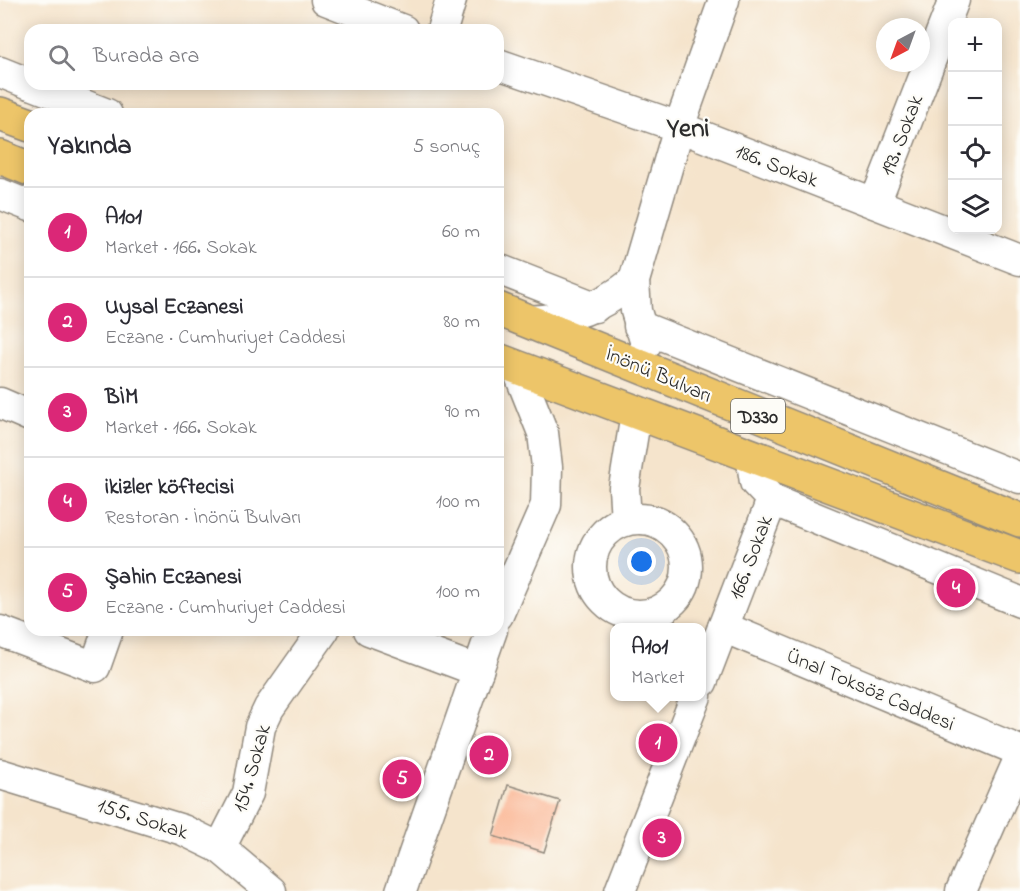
<!DOCTYPE html>
<html lang="tr">
<head>
<meta charset="utf-8">
<style>
	:root { --surface:#fff; --page:#f2f2f3; --text:#2b2b33; --muted:#7c7c81; --line:#e1e1e2; --accent:#db2777 }
	body { margin:0; font-family:"Indie Flower",sans-serif; background:var(--page); color:var(--text) }
	.controls { position:absolute; right:18px; top:18px; display:grid; overflow:hidden; border-radius:12px; box-shadow:0 3px 15px #0003 }
	.controls button { width:54px; height:54px; display:grid; place-items:center; padding:0; border:0; border-bottom:2px solid var(--line); background:var(--surface); color:var(--text); font:30px sans-serif }
	.compass { position:absolute; left:876px; top:18px; width:54px; height:54px; border-radius:50%; background:var(--surface); box-shadow:0 3px 15px #0003; rotate:221deg }
	.you { position:absolute; left:642px; top:562px; width:21px; height:21px; margin:-15px; border:4px solid #fff; border-radius:50%; background:#1a73e8; box-shadow:0 0 0 9px #1a73e833 }
	.badge { display:grid; place-items:center; width:39px; height:39px; border-radius:50%; background:var(--accent); color:#fff; font-size:20px; font-weight:700 }
	.pin { position:absolute; translate:-50% -50%; border:3px solid #fff; box-shadow:0 2px 6px #0006 }
	.popup { position:absolute; left:610px; top:623px; width:96px; height:78px; box-sizing:border-box; display:grid; place-content:center; border-radius:12px; background:var(--surface); filter:drop-shadow(0 2px 4px #0005); font-size:20px; white-space:nowrap; color:var(--muted) }
	.popup b { font-size:22px; color:var(--text) }
	.popup::after { content:''; position:absolute; left:50%; top:100%; margin-left:-12px; border:12px solid transparent; border-top-color:var(--surface) }
	.list { margin:0; padding:0; list-style:none }
	h2 { display:flex; justify-content:space-between; align-items:center; height:78px; margin:0; padding:0 24px; font-size:26px }
	h2 small { font-size:20px; font-weight:400; color:var(--muted) }
	.list li { display:grid; grid-template-columns:39px 1fr auto; gap:18px; align-items:center; box-sizing:border-box; height:90px; padding:0 24px; border-top:2px solid var(--line) }
	.list b { display:block; font-size:22px; white-space:nowrap }
	.list p { margin:0; font-size:20px; white-space:nowrap; color:var(--muted) }
	.list em { font-size:20px; font-style:normal; color:var(--muted) }
	.icon { flex:none; width:33px; height:33px; fill:none; stroke:currentColor; stroke-width:2; stroke-linecap:round; stroke-linejoin:round }
	.map { position:relative; flex:none; width:1020px; height:891px; overflow:hidden }
	.search { position:absolute; background:var(--surface); box-shadow:0 3px 15px #0003; left:24px; top:24px; width:480px; height:66px; display:flex; align-items:center; gap:15px; box-sizing:border-box; padding:0 21px; border-radius:18px; color:var(--muted); font-size:22px }
	.panel { position:absolute; background:var(--surface); box-shadow:0 3px 15px #0003; left:24px; top:108px; width:480px; height:528px; border-radius:18px }
	.map>svg:first-child { display:block }
</style>
</head>
<body>
<div class="map">
<svg width="1020" height="891" viewBox="0 0 1020 891">
	<rect width="100%" height="100%" fill="#fdfcf7"/>
	<filter id="ink" filterUnits="userSpaceOnUse"><feTurbulence type="fractalNoise" baseFrequency=".0167" numOctaves="2"/><feDisplacementMap in="SourceGraphic" scale="12" xChannelSelector="R" yChannelSelector="G"/><feConvolveMatrix kernelMatrix="1 2 1 2 8 2 1 2 1" color-interpolation-filters="sRGB"/></filter>
	<filter id="wash" filterUnits="userSpaceOnUse"><feTurbulence type="fractalNoise" baseFrequency=".008" numOctaves="4" result="noise"/><feDisplacementMap in="SourceGraphic" scale="24" xChannelSelector="R" yChannelSelector="G"/><feGaussianBlur stdDeviation="1.35" result="paint"/><feColorMatrix in="noise" values="0 0 0 0 0 0 0 0 0 0 0 0 0 0 0 0 0 1.4 0 .05"/><feComposite in="paint" operator="in"/></filter>
	<g filter="url(#wash)">
		<rect width="100%" height="100%" fill="#f5e4cc"/>
		<g id="blocks">
			<path fill="#fab08c" d="M508 785 560 801 544 852 493 836Z"/>
		</g>
	</g>
	<g filter="url(#ink)">
		<use href="#blocks" fill-opacity="0" stroke="#90887c" stroke-width="1.5"/>
		<g fill="none" stroke-linecap="round" stroke-linejoin="round">
			<g stroke="#90887c" stroke-width="33">
				<g id="minor">
					<path d="M326 0 403 30"/>
					<path d="M442 30 451 0"/>
					<path d="M498 64 679 127 1020 260"/>
					<path d="M0 72 30 84"/>
					<path d="M31 84 107 114"/>
					<path d="M0 194 30 206"/>
					<path d="M875 203 954 0"/>
					<path d="M498 269 595 307"/>
					<path d="M529 321C570 319 602 307 634 281"/>
					<path d="M639 326 1020 478"/>
					<path d="M646 344 636 311 634 281 679 127 724 0"/>
					<path d="M0 403 30 416"/>
					<path d="M751 455 755 482 772 500 1020 602"/>
					<circle cx="639" cy="567" r="48"/>
					<path d="M626 520 624 488 636 414"/>
					<path d="M498 615 546 505 547 467 543 433 517 368"/>
					<path d="M723 627 1020 751"/>
					<path d="M369 630 478 671"/>
					<path d="M0 631 95 667 108 630"/>
					<path d="M702 682 772 500"/>
					<path d="M0 774 183 830 220 848 271 891"/>
					<path d="M220 848 248 793 260 727 269 708 324 630"/>
					<path d="M401 891 492 630"/>
					<path d="M620 891 696 696"/>
					<path d="M961 891 1020 757"/>
				</g>
			</g>
			<g stroke="#90887c" stroke-width="36">
				<g id="highway">
					<path d="M0 114 30 125"/>
					<path d="M0 157 30 169"/>
					<path d="M498 309 1020 520"/>
					<path d="M498 360 1020 557"/>
				</g>
			</g>
			<use href="#minor" stroke="#fff" stroke-width="30"/>
			<use href="#highway" stroke="#edc569" stroke-width="33"/>
		</g>
	</g>
	<g text-anchor="middle" stroke-width="4.5" stroke-linejoin="round" paint-order="stroke">
		<rect fill="#fdfcf7" stroke="#6a6a68" stroke-width="1.5" x="731" y="399" width="54" height="34" rx="4.5"/>
		<g font-size="20" font-weight="bold" fill="#2b2b2b">
			<text x="758" y="423">D330</text>
		</g>
		<g font-size="21" fill="#2b2b2b" stroke="#fdfcf7">
			<text transform="translate(901 135) rotate(-69)" y="7">193. Sokak</text>
			<text transform="translate(777 165) rotate(21)" y="7">186. Sokak</text>
			<text transform="translate(659 374) rotate(23)" y="7">İnönü Bulvarı</text>
			<text transform="translate(750 557) rotate(-69)" y="7">166. Sokak</text>
			<text transform="translate(871 689) rotate(23)" y="7">Ünal Toksöz Caddesi</text>
			<text transform="translate(251 768) rotate(-74)" y="7">154. Sokak</text>
			<text transform="translate(143 818) rotate(18)" y="7">155. Sokak</text>
		</g>
		<g font-size="27" font-weight="bold" fill="#2b2b2b" stroke="#fdfcf7">
			<text x="688" y="136">Yeni</text>
		</g>
	</g>
</svg>
<div class="controls">
<button>+</button>
<button>−</button>
<button><svg class="icon" aria-label="locate" viewBox="0 0 24 24"><circle cx="12" cy="12" r="6"/><path d="M12 2v4M12 18v4M2 12h4M18 12h4"/></svg></button>
<button><svg class="icon" aria-label="layers" viewBox="0 0 24 24"><path d="M12 4l9 5-9 5-9-5zM3 14l9 5 9-5"/></svg></button>
</div>
<svg class="compass" viewBox="-18 -18 36 36"><path d="M0-13l5 13h-10z" fill="#e53935"/><path d="M0 13l5-13h-10z" fill="#7c7c81"/></svg>
<div class="you"></div>
<div class="pin badge" style="left:658px;top:743px">1</div>
<div class="popup"><b>A101</b>Market</div>
<div class="pin badge" style="left:489px;top:755px">2</div>
<div class="pin badge" style="left:662px;top:838px">3</div>
<div class="pin badge" style="left:956px;top:588px">4</div>
<div class="pin badge" style="left:402px;top:779px">5</div>
<div class="search"><svg class="icon" aria-label="search" viewBox="0 0 24 24"><circle cx="10" cy="10" r="6"/><path d="M15 15l6 6"/></svg>Burada ara</div>
<section class="panel">
<h2>Yakında<small>5 sonuç</small></h2>
<ul class="list">
<li><span class="badge">1</span><div><b>A101</b><p>Market · 166. Sokak</p></div><em>60 m</em></li>
<li><span class="badge">2</span><div><b>Uysal Eczanesi</b><p>Eczane · Cumhuriyet Caddesi</p></div><em>80 m</em></li>
<li><span class="badge">3</span><div><b>BİM</b><p>Market · 166. Sokak</p></div><em>90 m</em></li>
<li><span class="badge">4</span><div><b>ikizler köftecisi</b><p>Restoran · İnönü Bulvarı</p></div><em>100 m</em></li>
<li><span class="badge">5</span><div><b>Şahin Eczanesi</b><p>Eczane · Cumhuriyet Caddesi</p></div><em>100 m</em></li>
</ul>
</section>
</div>
</body>
</html>
